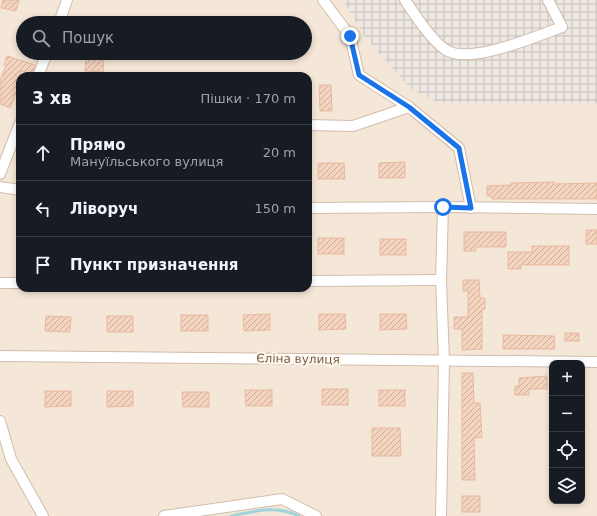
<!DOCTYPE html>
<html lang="uk">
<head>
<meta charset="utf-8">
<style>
	:root { --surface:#171b24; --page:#242831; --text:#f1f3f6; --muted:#9ea1a6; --line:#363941 }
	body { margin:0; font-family:"DejaVu Sans",sans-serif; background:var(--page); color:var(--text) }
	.controls { position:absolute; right:12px; bottom:12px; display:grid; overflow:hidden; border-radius:8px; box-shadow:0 2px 6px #0003 }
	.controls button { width:36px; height:36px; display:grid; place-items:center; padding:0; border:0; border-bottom:1px solid var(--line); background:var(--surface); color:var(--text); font:20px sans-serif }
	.stop { position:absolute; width:12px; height:12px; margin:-9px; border:3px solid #1a73e8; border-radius:50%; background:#fff }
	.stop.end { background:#1a73e8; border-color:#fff; box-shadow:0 1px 4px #0008 }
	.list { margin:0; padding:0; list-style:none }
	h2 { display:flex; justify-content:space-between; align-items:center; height:52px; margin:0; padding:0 16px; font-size:17px }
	h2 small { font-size:13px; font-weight:400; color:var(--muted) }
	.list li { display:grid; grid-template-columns:26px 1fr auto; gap:12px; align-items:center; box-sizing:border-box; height:56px; padding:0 16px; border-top:1px solid var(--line) }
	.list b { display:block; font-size:15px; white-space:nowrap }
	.list p { margin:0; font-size:13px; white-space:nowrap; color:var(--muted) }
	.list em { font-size:13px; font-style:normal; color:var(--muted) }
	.icon { flex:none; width:22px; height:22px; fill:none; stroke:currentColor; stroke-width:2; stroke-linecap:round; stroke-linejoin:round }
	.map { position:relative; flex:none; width:597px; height:516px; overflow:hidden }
	.search { position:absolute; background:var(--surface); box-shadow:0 2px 6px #0003; left:16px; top:16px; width:296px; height:44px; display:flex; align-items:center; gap:10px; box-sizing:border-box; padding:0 14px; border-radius:22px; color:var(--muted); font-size:15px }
	.panel { position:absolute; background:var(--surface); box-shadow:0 2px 6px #0003; left:16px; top:72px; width:296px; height:220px; border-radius:12px }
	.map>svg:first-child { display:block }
</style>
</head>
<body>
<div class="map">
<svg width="597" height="516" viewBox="0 0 597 516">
	<defs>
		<pattern id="industrial-grid" width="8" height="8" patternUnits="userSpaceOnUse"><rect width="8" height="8" fill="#eee8e2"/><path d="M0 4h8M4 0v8" fill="none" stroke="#c6bfb9"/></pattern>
		<pattern id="building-hatch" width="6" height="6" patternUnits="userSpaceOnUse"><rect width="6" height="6" fill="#f4d3bf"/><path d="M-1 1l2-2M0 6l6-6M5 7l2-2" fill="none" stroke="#cbae9d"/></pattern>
	</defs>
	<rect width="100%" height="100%" fill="#fdf5e9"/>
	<path fill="#f5e7d7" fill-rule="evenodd" d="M0 0H343L364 36 387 61 440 103H597V516H0ZM23 23H305V53H23ZM20 76H308V288H20ZM552 363H582V501H552Z"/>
	<path fill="url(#industrial-grid)" d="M343 0H597V103H440L410 88 364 36Z"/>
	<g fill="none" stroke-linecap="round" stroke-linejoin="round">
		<path stroke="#a1d3db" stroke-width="3" d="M231 516C255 511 276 505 299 516"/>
	</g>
	<g fill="url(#building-hatch)" stroke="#e8b99f">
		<path d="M3 0H19L16 11 1 8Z"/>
		<path d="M7 56 35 65 32 74 20 71V83L10 108 0 104V80L6 66 4 65Z"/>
		<path d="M86 57 104 58 103 72 85 71Z"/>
		<path d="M319 85H331L332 111H320Z"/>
		<path d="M405 162V178H379V163Z"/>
		<path d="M318 163H344L345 179H318Z"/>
		<path d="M554 182V184L597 183V199H492V196H487V186L511 185V183Z"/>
		<rect x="586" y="230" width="11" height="14"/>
		<path d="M464 232H506V247H476V251H464Z"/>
		<rect x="318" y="238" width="26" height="16"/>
		<rect x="380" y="239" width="26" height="16"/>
		<path d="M532 246H569V265H521V269H508V252H532Z"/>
		<path d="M463 280H479L480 298H485V309H482V349L462 350V329H454V317H468V291H463Z"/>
		<path d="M270 314V330L244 331 243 315Z"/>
		<path d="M319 314H345L346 329 319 330Z"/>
		<path d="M380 314H406L407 329 380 330Z"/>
		<rect x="181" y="315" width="27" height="16"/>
		<path d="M46 316 71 317 70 332 45 331Z"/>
		<rect x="107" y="316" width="26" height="16"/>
		<rect x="565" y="333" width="14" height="8"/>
		<path d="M503 335 554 336 555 349H503Z"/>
		<path d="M462 373H473L474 403H480L482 437 474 438 475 480H462Z"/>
		<path d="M547 376V389H529V395H515V386H519V378Z"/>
		<rect x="322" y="389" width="26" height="16"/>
		<path d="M245 390H272V406H246Z"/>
		<rect x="379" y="390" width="26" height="16"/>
		<path d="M45 391H71V406L45 407Z"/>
		<path d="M107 391H133V406L107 407Z"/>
		<path d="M182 392H209V407H183Z"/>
		<path d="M372 428H400L401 456H372Z"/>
		<rect x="462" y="496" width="18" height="16"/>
	</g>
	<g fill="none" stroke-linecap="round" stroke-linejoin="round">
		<g stroke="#d1bcad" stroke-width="12">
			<g id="minor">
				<path d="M323 0 350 36 359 75 409 107 459 148 471 208"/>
				<path d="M405 0C415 15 431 40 446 50 470 65 537 36 562 27L548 0"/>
				<path d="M59 23 67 0"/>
				<path d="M38 76 47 53"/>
				<path d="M308 125 353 126 409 107"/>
				<path d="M0 174 20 123"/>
				<path d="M0 187 20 190"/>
				<path d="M308 208 443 207 597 209"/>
				<path d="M308 281 441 280"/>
				<path d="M0 283H20"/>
				<path d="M0 356 597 362"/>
				<path d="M0 421 11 459 43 516"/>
				<path d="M164 516 282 499 316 516"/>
				<path d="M441 516 444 361 441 280 443 207"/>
			</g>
		</g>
		<use href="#minor" stroke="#fff" stroke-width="10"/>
	</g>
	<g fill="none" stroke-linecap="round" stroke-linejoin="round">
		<path stroke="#1a73e8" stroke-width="5" d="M350 36 359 75 409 107 459 148 471 208 443 207"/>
	</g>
	<g text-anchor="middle" stroke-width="4" stroke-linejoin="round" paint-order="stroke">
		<g font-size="12" fill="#7a5a4a" stroke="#fff9f0">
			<text transform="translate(298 359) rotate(1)" y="4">Єліна вулиця</text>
		</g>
	</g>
</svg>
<div class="controls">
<button>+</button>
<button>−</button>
<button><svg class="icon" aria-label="locate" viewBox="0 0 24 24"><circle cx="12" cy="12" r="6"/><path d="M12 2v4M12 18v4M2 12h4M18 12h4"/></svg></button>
<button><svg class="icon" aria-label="layers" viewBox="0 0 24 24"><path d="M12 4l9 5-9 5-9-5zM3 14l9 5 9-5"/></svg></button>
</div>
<div class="stop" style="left:443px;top:207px"></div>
<div class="stop end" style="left:350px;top:36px"></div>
<div class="search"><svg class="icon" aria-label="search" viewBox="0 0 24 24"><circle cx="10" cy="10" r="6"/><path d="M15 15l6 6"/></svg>Пошук</div>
<section class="panel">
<h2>3 хв<small>Пішки · 170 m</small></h2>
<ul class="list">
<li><svg class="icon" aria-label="ahead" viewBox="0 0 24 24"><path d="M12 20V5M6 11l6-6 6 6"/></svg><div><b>Прямо</b><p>Мануїльського вулиця</p></div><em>20 m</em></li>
<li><svg class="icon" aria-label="left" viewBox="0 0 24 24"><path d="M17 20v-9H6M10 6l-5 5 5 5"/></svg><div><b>Ліворуч</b></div><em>150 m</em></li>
<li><svg class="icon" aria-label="arrive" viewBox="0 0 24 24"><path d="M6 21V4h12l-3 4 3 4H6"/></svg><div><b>Пункт призначення</b></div></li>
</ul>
</section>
</div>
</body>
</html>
